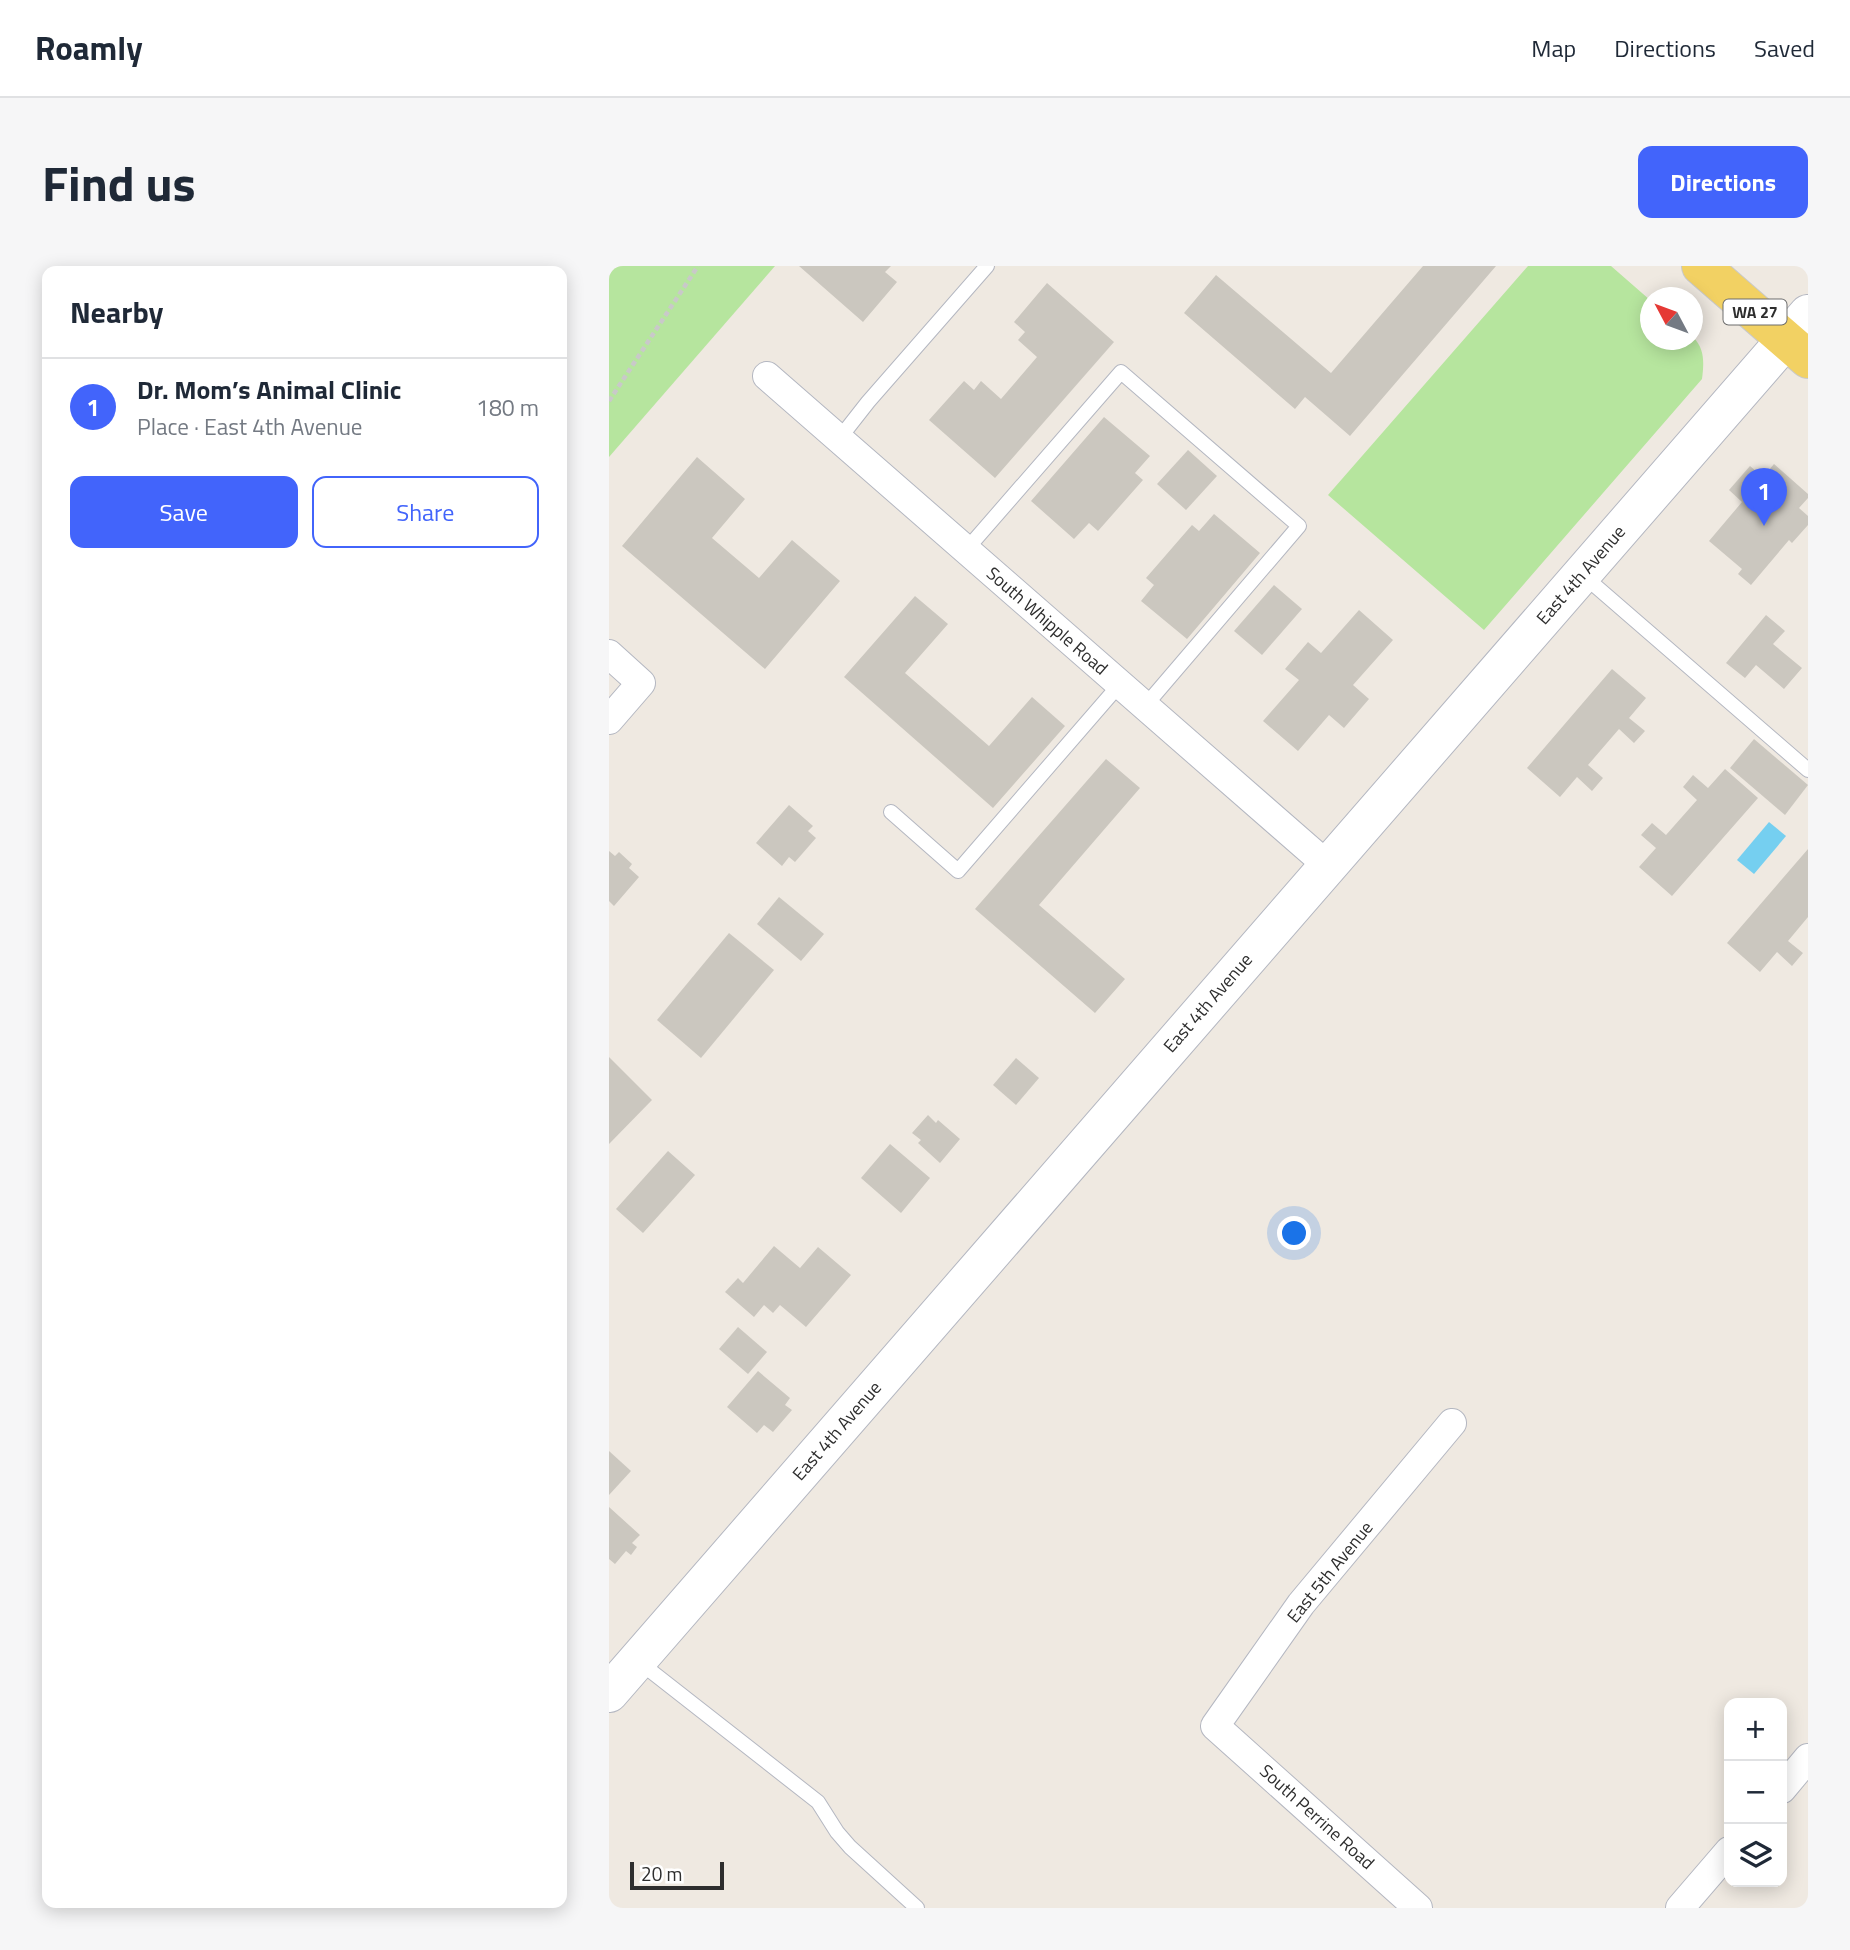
<!DOCTYPE html>
<meta charset="utf-8">
<style>
body{margin:0;font-family:"Titillium Web",sans-serif;background:#f6f6f7;color:#1f2937}
.controls{position:absolute;right:21px;bottom:21px;display:grid;overflow:hidden;border-radius:14px;box-shadow:0 4px 18px #0003}
.controls button{width:63px;height:63px;display:grid;place-items:center;padding:0;border:0;border-bottom:2px solid #e0e1e3;background:#fff;color:#1f2937;font:35px sans-serif}
.compass{position:absolute;left:1031px;top:21px;width:63px;height:63px;border-radius:50%;background:#fff;box-shadow:0 4px 18px #0003;rotate:311deg}
.scale{position:absolute;left:21px;bottom:18px;width:94px;box-sizing:border-box;padding-left:7px;border:4px solid #2e2e2e;border-top:0;font-size:19px;line-height:24px;white-space:nowrap;color:#2e2e2e;-webkit-text-stroke:5px #fff;paint-order:stroke}
.you{position:absolute;left:686px;top:968px;width:24px;height:24px;margin:-18px;border:5px solid #fff;border-radius:50%;background:#1a73e8;box-shadow:0 0 0 10px #1a73e833}
.badge{display:grid;place-items:center;width:46px;height:46px;border-radius:50%;background:#4264fb;color:#fff;font-size:23px;font-weight:700}
.pin{position:absolute;translate:-50% -58px;filter:drop-shadow(0 2px 4px #0008)}
.pin::after{content:'';position:absolute;top:37px;width:24px;height:21px;background:inherit;clip-path:polygon(0 0,100% 0,50% 100%)}
.list{margin:0;padding:0;list-style:none}
h2{display:flex;justify-content:space-between;align-items:center;height:91px;margin:0;padding:0 28px;font-size:30px}
h2 small{font-size:23px;font-weight:400;color:#747a83}
.list li{display:grid;grid-template-columns:46px 1fr auto;gap:21px;align-items:center;box-sizing:border-box;height:98px;padding:0 28px;border-top:2px solid #e0e1e3}
.list b{display:block;font-size:26px;white-space:nowrap}
.list p{margin:0;font-size:23px;white-space:nowrap;color:#747a83}
.list em{font-size:23px;font-style:normal;color:#747a83}
.actions{display:flex;gap:14px;padding:21px 28px}
.actions a{flex:1;padding:16px 0;border:2px solid #4264fb;border-radius:14px;text-align:center;font-size:24px;color:#4264fb}
.actions .main{background:#4264fb;color:#fff}
.icon{flex:none;width:38px;height:38px;fill:none;stroke:currentColor;stroke-width:2;stroke-linecap:round;stroke-linejoin:round}
.map{position:relative;flex:none;width:1199px;height:1642px;overflow:hidden;border-radius:14px}
header{display:flex;align-items:center;gap:42px;box-sizing:border-box;height:98px;padding:0 35px;background:#fff;border-bottom:2px solid #e0e1e3}
header strong{font-size:33px}
nav{display:flex;gap:38px;margin-inline-start:auto;font-size:24px}
.intro{display:flex;align-items:center;justify-content:space-between;box-sizing:border-box;height:168px;padding:0 42px}
h1{margin:0;font-size:49px}
.button{padding:18px 32px;border-radius:14px;background:#4264fb;color:#fff;font-size:24px;font-weight:700}
main{display:flex;gap:42px;padding:0 42px}
aside{flex:1;background:#fff;border-radius:14px;box-shadow:0 4px 18px #0003}
.map>svg:first-child{display:block}
.green{fill:#b6e59e}
.water{fill:#75cff0}
.building{fill:#cbc7bf}
.lines{fill:none;stroke-linecap:round;stroke-linejoin:round}
.lane-casing{stroke:#b4b7c1;stroke-width:16}
.street-casing{stroke:#b4b7c1;stroke-width:30}
.secondary-casing{stroke:#b4b7c1;stroke-width:40}
.primary-casing{stroke:#c9c9c9;stroke-width:40}
.path{stroke:#c9c9c9;stroke-width:4.5;stroke-dasharray:5 3.5;stroke-linecap:butt}
.lane{stroke:#fff;stroke-width:14}
.street{stroke:#fff;stroke-width:28}
.secondary{stroke:#fff;stroke-width:38}
.primary{stroke:#f2d163;stroke-width:38}
.labels{text-anchor:middle;stroke-width:5;stroke-linejoin:round;paint-order:stroke}
.shield{fill:#fff;stroke:#6d6d6d;stroke-width:2}
.shield-label{font-size:16px;font-weight:bold;fill:#2e2e2e}
.street-label{font-size:18px;fill:#2e2e2e;stroke:#fff}
</style>
<header>
<strong>Roamly</strong>
<nav><a>Map</a><a>Directions</a><a>Saved</a></nav>
</header>
<div class="intro"><h1>Find us</h1><a class="button">Directions</a></div>
<main>
<aside>
<h2>Nearby<small></small></h2>
<ul class="list">
<li><span class="badge">1</span><div><b>Dr. Mom’s Animal Clinic</b><p>Place · East 4th Avenue</p></div><em>180 m</em></li>
</ul>
<div class="actions"><a class="main">Save</a><a>Share</a></div>
</aside>
<div class="map">
<svg width="1199" height="1642" viewBox="0 0 1199 1642">
<rect width="100%" height="100%" fill="#efe9e1"/>
<g class="green">
<path d="M 0,0 L 166,0 L 0,191 Z"/>
<path d="M 919,0 L 1002,0 L 1041,34 L 1042,74 L 1084,74 L 1084,71 C 1096,83 1095,97 1093,113 L 875,364 L 719,229 Z"/>
</g>
<path class="water" d="M 1160,556 L 1177,570 L 1145,608 L 1128,594 Z"/>
<g class="building">
<path d="M 190,0 L 282,0 L 276,6 L 288,16 L 254,56 Z"/>
<path d="M 814,0 L 887,0 L 741,170 L 696,131 L 686,143 L 575,47 L 607,9 L 722,107 Z"/>
<path d="M 438,17 L 505,76 L 386,212 L 320,154 L 355,115 L 365,124 L 372,115 L 392,133 L 428,91 L 409,74 L 416,66 L 405,56 Z"/>
<path d="M 495,151 L 541,190 L 526,207 L 534,214 L 489,265 L 480,257 L 465,273 L 422,235 Z"/>
<path d="M 579,184 L 608,210 L 577,244 L 548,218 Z"/>
<path d="M 88,191 L 136,233 L 103,272 L 150,312 L 183,274 L 231,315 L 156,403 L 13,280 Z"/>
<path d="M 1165,198 L 1199,228 L 1199,232 L 1190,242 L 1199,250 L 1199,259 L 1183,277 L 1180,274 L 1142,319 L 1129,308 L 1133,303 L 1100,275 L 1133,236 L 1120,224 L 1141,200 L 1154,211 Z"/>
<path d="M 605,248 L 651,287 L 578,373 L 532,335 L 545,319 L 537,312 L 583,259 L 590,265 Z"/>
<path d="M 665,319 L 693,343 L 653,389 L 625,365 Z"/>
<path d="M 306,330 L 339,358 L 296,407 L 380,480 L 423,431 L 456,460 L 384,542 L 235,411 Z"/>
<path d="M 750,344 L 784,374 L 744,419 L 760,433 L 735,462 L 720,449 L 689,485 L 654,455 L 690,414 L 676,403 L 699,376 L 712,387 Z"/>
<path d="M 1157,349 L 1176,365 L 1164,378 L 1193,402 L 1175,423 L 1147,399 L 1136,412 L 1117,397 Z"/>
<path d="M 1003,403 L 1037,432 L 1020,452 L 1036,465 L 1025,477 L 1010,463 L 979,499 L 994,512 L 983,525 L 968,511 L 951,531 L 918,502 Z"/>
<path d="M 1145,473 L 1199,519 L 1176,549 L 1121,502 Z"/>
<path d="M 497,493 L 531,522 L 430,639 L 516,713 L 486,747 L 366,643 Z"/>
<path d="M 1116,503 L 1149,532 L 1063,630 L 1030,601 L 1047,582 L 1032,569 L 1043,557 L 1057,569 L 1088,534 L 1074,521 L 1084,509 L 1099,522 Z"/>
<path d="M 180,539 L 204,560 L 199,565 L 207,572 L 186,596 L 180,591 L 173,600 L 147,577 Z"/>
<path d="M 1199,583 L 1199,651 L 1179,675 L 1194,687 L 1183,700 L 1168,686 L 1151,706 L 1118,677 Z"/>
<path d="M 0,585 L 6,590 L 10,586 L 23,598 L 20,602 L 30,611 L 5,640 L 0,635 Z"/>
<path d="M 170,631 L 215,668 L 192,695 L 148,658 Z"/>
<path d="M 120,667 L 165,704 L 92,792 L 48,754 Z"/>
<path d="M 0,791 L 43,834 L 0,878 Z"/>
<path d="M 407,792 L 430,812 L 407,839 L 384,819 Z"/>
<path d="M 319,849 L 327,857 L 329,854 L 351,873 L 331,897 L 309,877 L 312,874 L 303,867 Z"/>
<path d="M 281,878 L 321,912 L 292,947 L 252,912 Z"/>
<path d="M 59,885 L 86,909 L 34,967 L 7,943 Z"/>
<path d="M 165,980 L 191,1002 L 209,981 L 242,1009 L 197,1061 L 171,1039 L 164,1047 L 155,1039 L 145,1051 L 116,1026 L 129,1012 L 134,1017 Z"/>
<path d="M 129,1061 L 158,1086 L 139,1108 L 110,1083 Z"/>
<path d="M 149,1105 L 181,1132 L 176,1139 L 183,1144 L 164,1166 L 155,1159 L 148,1167 L 118,1141 Z"/>
<path d="M 0,1185 L 22,1205 L 0,1229 Z"/>
<path d="M 0,1241 L 31,1269 L 23,1277 L 28,1281 L 22,1289 L 17,1285 L 6,1298 L 0,1293 Z"/>
</g>
<g class="lines">
<defs>
<g id="lane">
<path d="M 230,173 L 259,136 L 378,0"/>
<path d="M 357,284 L 512,106 L 690,260 L 536,440"/>
<path d="M 975,310 L 1199,504"/>
<path d="M 282,546 L 349,605 L 511,418"/>
<path d="M 29,1395 L 209,1536 L 228,1566 L 241,1581 L 308,1642"/>
</g>
<g id="street">
<path d="M 158,110 L 718,599"/>
<path d="M 0,388 L 32,417 L 0,454"/>
<path d="M 1173,1523 L 1199,1492"/>
<path d="M 809,1642 L 606,1460 L 692,1338 L 843,1157"/>
<path d="M 1071,1642 L 1120,1585"/>
</g>
<path id="secondary" d="M 0,1427 L 1199,48"/>
<path id="primary" d="M 1092,0 L 1199,93"/>
</defs>
<use href="#lane" class="lane-casing"/>
<use href="#street" class="street-casing"/>
<use href="#secondary" class="secondary-casing"/>
<use href="#primary" class="primary-casing"/>
<path class="path" d="M 0,135 L 89,0"/>
<use href="#lane" class="lane"/>
<use href="#street" class="street"/>
<use href="#secondary" class="secondary"/>
<use href="#primary" class="primary"/>
</g>
<g class="labels">
<rect class="shield" x="1114.5" y="33.5" width="63" height="25" rx="5"/>
<g class="shield-label">
<text x="1146" y="52">WA 27</text>
</g>
<g class="street-label">
<text transform="translate(972 309) rotate(-49)" y="6">East 4th Avenue</text>
<text transform="translate(438 355) rotate(41)" y="6">South Whipple Road</text>
<text transform="translate(599 737) rotate(-49)" y="6">East 4th Avenue</text>
<text transform="translate(228 1165) rotate(-49)" y="6">East 4th Avenue</text>
<text transform="translate(721 1306) rotate(-51)" y="6">East 5th Avenue</text>
<text transform="translate(708 1551) rotate(42)" y="6">South Perrine Road</text>
</g>
</g>
</svg>
<div class="controls">
<button>+</button>
<button>−</button>
<button><svg class="icon" aria-label="layers" viewBox="0 0 24 24"><path d="M12 4l9 5-9 5-9-5zM3 14l9 5 9-5"/></svg></button>
</div>
<svg class="compass" viewBox="-18 -18 36 36"><path d="M0-13l5 13h-10z" fill="#e53935"/><path d="M0 13l5-13h-10z" fill="#747a83"/></svg>
<div class="scale">20 m</div>
<div class="you"></div>
<div class="pin badge" style="left:1155px;top:260px">1</div>
</div>
</main>
